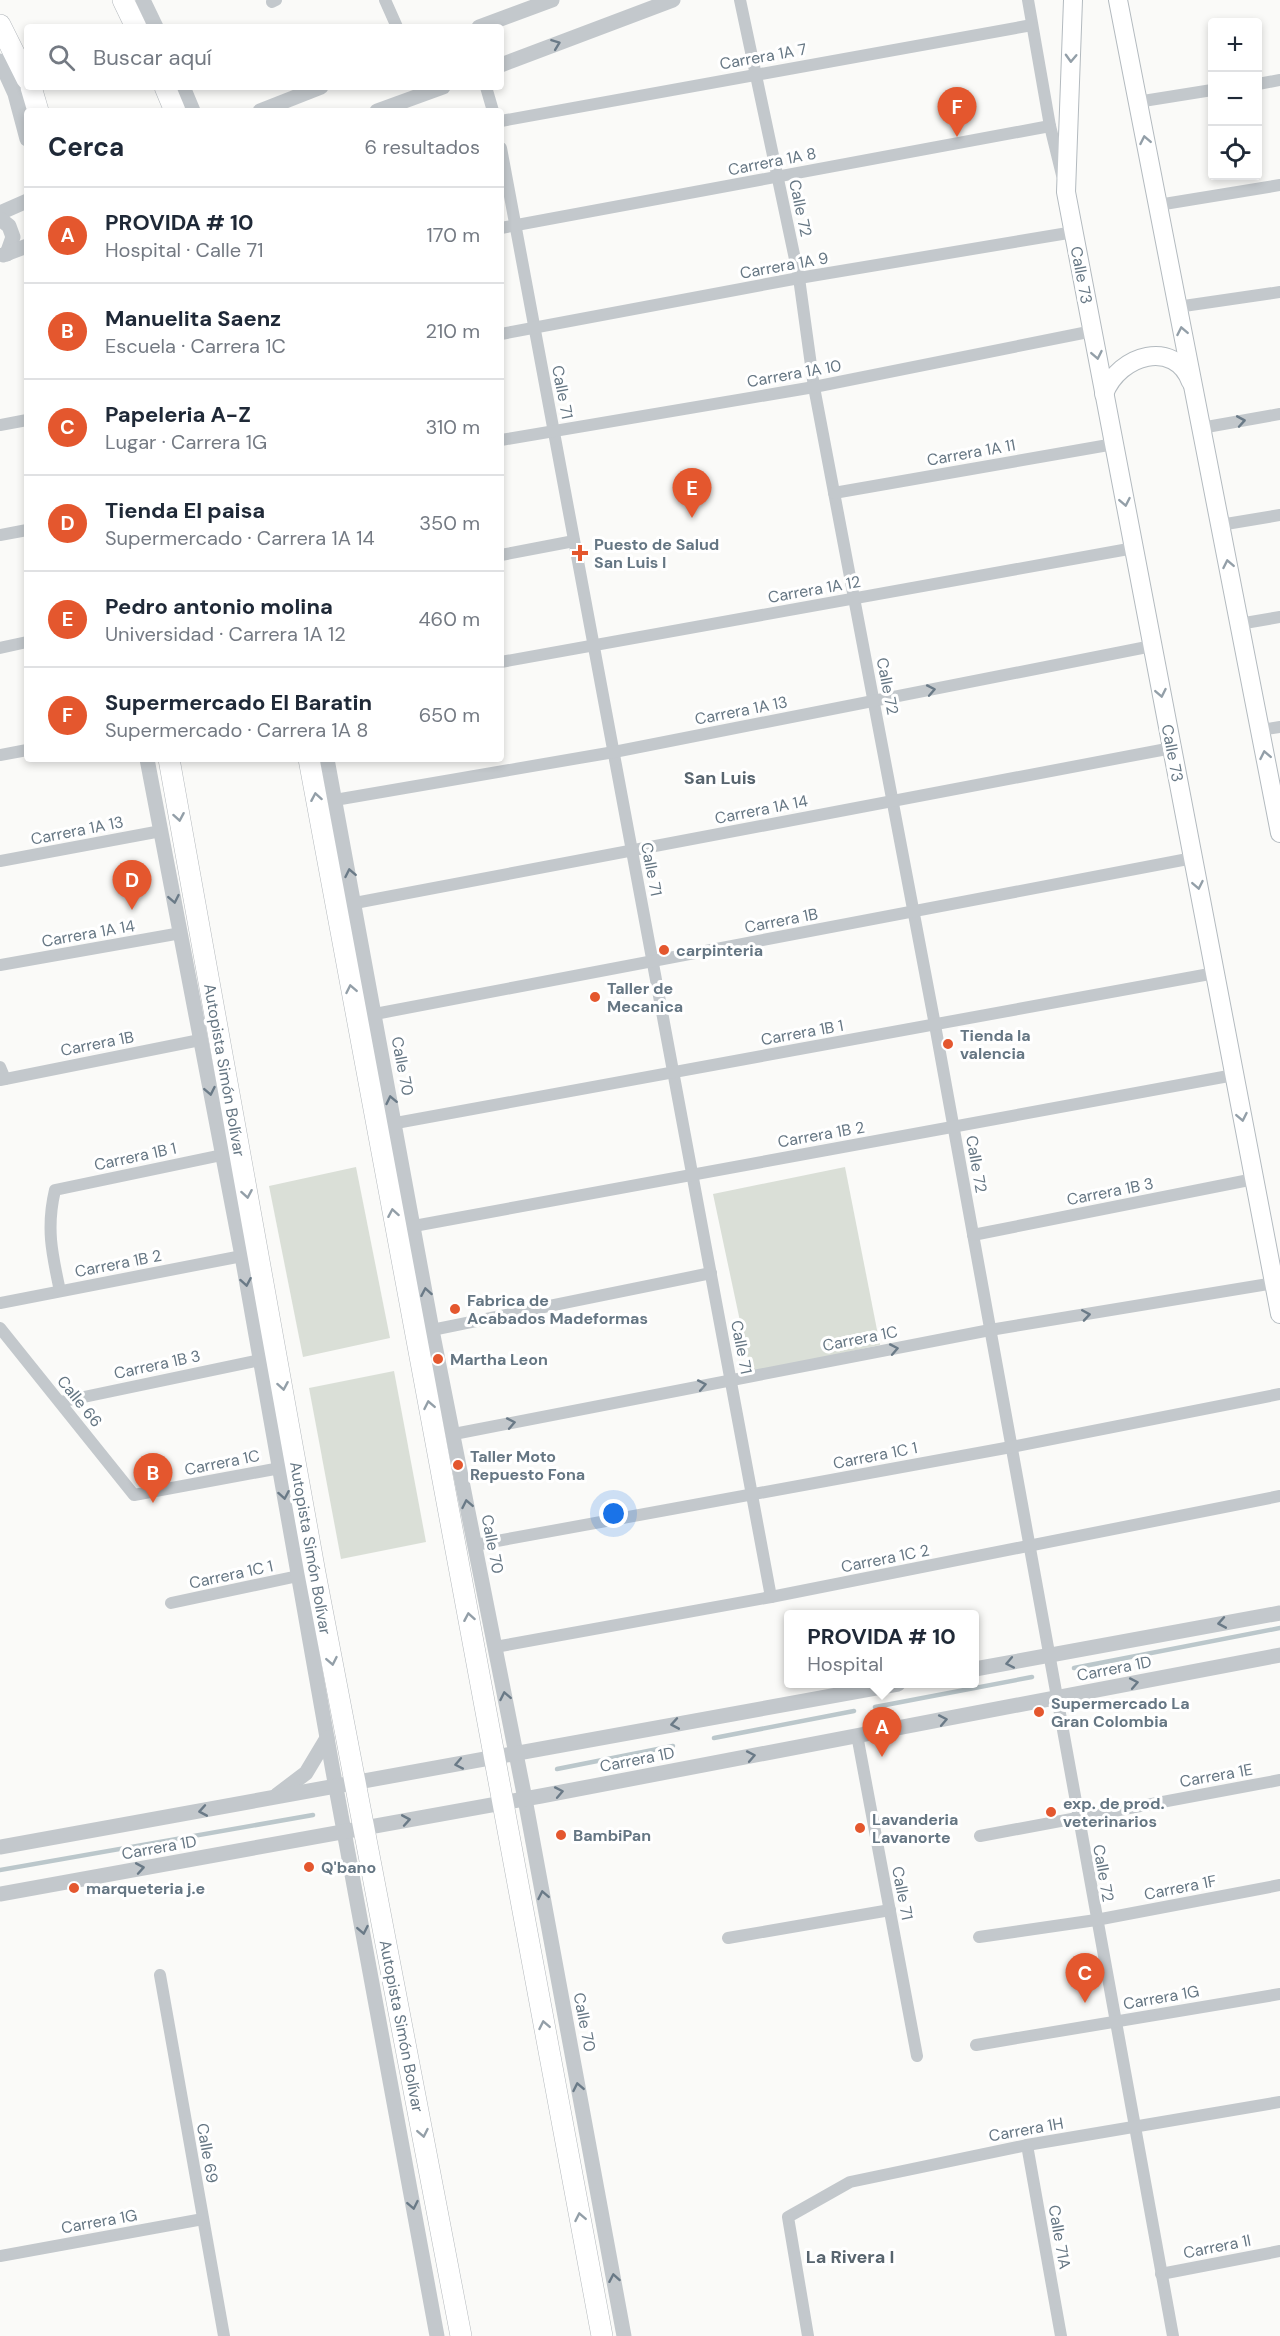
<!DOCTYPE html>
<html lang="es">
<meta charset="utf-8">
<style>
body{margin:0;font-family:"DM Sans",sans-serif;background:#f6f6f7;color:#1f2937}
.controls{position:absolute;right:18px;top:18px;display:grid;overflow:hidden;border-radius:6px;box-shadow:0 3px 9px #0003}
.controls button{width:54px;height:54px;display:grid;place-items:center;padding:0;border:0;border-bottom:2px solid #e0e1e3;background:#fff;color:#1f2937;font:30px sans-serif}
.you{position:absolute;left:614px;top:1514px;width:21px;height:21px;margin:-15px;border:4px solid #fff;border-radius:50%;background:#1a73e8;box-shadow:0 0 0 9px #1a73e833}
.badge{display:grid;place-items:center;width:39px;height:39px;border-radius:50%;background:#e4572e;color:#fff;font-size:20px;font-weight:700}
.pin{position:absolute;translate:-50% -50px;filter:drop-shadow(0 2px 3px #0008)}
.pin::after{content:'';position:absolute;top:32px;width:21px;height:18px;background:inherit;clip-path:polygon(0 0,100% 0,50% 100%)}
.popup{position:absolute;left:784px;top:1610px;width:195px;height:78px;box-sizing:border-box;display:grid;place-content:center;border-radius:6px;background:#fff;filter:drop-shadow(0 2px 4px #0005);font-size:20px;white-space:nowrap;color:#747a83}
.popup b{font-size:22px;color:#1f2937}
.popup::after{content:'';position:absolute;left:50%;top:100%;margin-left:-12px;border:12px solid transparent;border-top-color:#fff}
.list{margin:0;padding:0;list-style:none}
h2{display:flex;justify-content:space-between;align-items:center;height:78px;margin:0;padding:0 24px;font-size:26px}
h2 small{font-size:20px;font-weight:400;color:#747a83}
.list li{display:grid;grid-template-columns:39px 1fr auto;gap:18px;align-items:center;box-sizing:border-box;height:96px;padding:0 24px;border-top:2px solid #e0e1e3}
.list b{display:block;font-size:22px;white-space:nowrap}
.list p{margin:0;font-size:20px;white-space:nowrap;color:#747a83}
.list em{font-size:20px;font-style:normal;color:#747a83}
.icon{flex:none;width:33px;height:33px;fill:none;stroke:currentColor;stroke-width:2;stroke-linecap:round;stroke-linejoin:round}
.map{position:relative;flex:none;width:1280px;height:2336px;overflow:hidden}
.search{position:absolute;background:#fff;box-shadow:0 3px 9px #0003;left:24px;top:24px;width:480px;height:66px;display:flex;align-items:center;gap:15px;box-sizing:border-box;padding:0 21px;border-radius:6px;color:#747a83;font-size:22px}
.panel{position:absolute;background:#fff;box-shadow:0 3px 9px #0003;left:24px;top:108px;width:480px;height:654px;border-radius:6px}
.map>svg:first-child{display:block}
.green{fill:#dadfd7}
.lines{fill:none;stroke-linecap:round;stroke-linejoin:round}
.stream{stroke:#bbc7cb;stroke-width:4.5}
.secondary-casing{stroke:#b3babf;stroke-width:20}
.trunk-casing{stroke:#b4b9bd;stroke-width:22}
.minor{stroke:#c3c8cc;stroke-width:12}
.tertiary{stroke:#c3c8cc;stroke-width:15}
.secondary{stroke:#fff;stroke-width:18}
.trunk{stroke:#fff;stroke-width:21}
.oneway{stroke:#6a7a87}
.oneway2{stroke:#939fa8}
.poi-dot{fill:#e4572e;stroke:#fff;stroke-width:2}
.labels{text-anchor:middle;stroke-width:6;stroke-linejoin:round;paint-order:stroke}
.street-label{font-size:16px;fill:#657683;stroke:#fff}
.poi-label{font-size:16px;font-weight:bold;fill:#657683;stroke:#fff;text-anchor:start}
.neighbourhood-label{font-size:18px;font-weight:bold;fill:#57646e;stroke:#fff}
</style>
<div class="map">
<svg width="1280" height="2336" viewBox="0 0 1280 2336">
<rect width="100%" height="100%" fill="#fafaf8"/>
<g class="green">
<path d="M 356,1167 L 390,1338 L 303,1357 L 269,1186 Z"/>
<path d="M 845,1167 L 880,1345 L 751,1373 L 713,1194 Z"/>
<path d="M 394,1371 L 426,1542 L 341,1559 L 309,1388 Z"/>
</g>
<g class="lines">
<g class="stream">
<path d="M 1074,1668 L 1280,1628"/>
<path d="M 875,1707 L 1032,1677"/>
<path d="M 714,1738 L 854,1711"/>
<path d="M 557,1769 L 673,1746"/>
<path d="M 0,1870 L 313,1815"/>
</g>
<defs>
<g id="secondary">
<path d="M 1073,0 L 1066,192 L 1280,1314"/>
<path d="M 1118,0 L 1280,833"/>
<path d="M 1104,394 C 1119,354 1175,339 1191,382"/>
</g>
<g id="trunk">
<path d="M 123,0 L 136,27"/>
<path d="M 0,25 L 27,79"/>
<path d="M 31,87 L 38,111"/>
<path d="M 165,87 L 175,111"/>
<path d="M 169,759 L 315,1573 L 461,2336"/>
<path d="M 309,759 L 602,2336"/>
</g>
</defs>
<use href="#secondary" class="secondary-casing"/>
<use href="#trunk" class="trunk-casing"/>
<g class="minor">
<path d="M 385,0 L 397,27"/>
<path d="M 740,0 L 799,278 L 814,387 L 935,1025 L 1173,2336"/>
<path d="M 1028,0 L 1050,126 L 1062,175"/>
<path d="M 272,2 L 276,0"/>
<path d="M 1258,84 L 1280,80"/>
<path d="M 486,87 L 493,111"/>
<path d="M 1137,102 L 1212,90"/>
<path d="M 501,121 L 1032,25"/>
<path d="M 501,148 L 771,1597"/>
<path d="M 1158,205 L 1280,185"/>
<path d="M 501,228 L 1050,126"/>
<path d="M 1177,307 L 1280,292"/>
<path d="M 501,334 L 799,278 L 1074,232"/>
<path d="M 0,425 L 27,420"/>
<path d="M 1201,428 L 1280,414"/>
<path d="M 501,440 L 814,387 L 1093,331"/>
<path d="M 834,493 L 1114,444"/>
<path d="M 1220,525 L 1280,515"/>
<path d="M 0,535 L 27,530"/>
<path d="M 501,555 L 574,541"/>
<path d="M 1239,624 L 1280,617"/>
<path d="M 0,648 L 27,642"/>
<path d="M 501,662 L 1134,548"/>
<path d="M 1260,730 L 1280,727"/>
<path d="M 0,755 L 27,750"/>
<path d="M 335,800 L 614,752 L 1152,646"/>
<path d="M 0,861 L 161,831"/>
<path d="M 355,903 L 1172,748"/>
<path d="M 0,965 L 181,933"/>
<path d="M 375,1014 L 1193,858"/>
<path d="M 0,1067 L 5,1079"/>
<path d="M 0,1080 L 200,1040"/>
<path d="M 396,1123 L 1215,973"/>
<path d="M 414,1226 L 1234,1075"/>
<path d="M 973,1235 L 1254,1179"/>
<path d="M 60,1291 C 52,1254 46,1228 55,1190 L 222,1155"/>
<path d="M 0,1303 L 242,1256"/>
<path d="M 0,1328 L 134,1495 L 280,1468"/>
<path d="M 432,1330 L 711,1273"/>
<path d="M 60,1402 L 260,1360"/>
<path d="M 454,1434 L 990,1330 L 1274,1283"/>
<path d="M 475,1545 L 1011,1447 L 1280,1394"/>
<path d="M 171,1603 L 298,1576"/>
<path d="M 495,1647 L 771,1597 L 1280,1496"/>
<path d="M 857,1735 L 917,2056"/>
<path d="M 980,1836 L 1280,1780"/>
<path d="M 979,1937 L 1096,1920 L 1280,1885"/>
<path d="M 728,1938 L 890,1910"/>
<path d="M 160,1975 L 224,2336"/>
<path d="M 976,2045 L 1280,1994"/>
<path d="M 1027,2145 L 1061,2336"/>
<path d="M 0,2256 L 203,2219"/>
<path d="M 1161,2274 L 1280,2251"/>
<path d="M 808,2336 L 788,2217 L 850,2182 L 1027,2145 L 1280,2102"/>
</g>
<g class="tertiary">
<path d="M 143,0 L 156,27"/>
<path d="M 479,27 L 552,0"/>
<path d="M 0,61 L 15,94 L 27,139"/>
<path d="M 501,65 L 673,0"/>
<path d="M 183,87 L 193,111"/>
<path d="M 260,111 L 321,87"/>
<path d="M 377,111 L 443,87"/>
<path d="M 0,213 L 27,201"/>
<path d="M 0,219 L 9,226 L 13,237 L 7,254"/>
<path d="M 3,255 L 27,246"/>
<path d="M 147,759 L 242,1256 L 332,1766 L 437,2336"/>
<path d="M 327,759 L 432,1330 L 525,1799 L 624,2336"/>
<path d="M 975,1669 L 1280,1613"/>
<path d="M 277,1795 L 306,1773 L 327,1738"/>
<path d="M 0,1847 L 898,1684"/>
<path d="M 0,1894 L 541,1796 L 1280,1655"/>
</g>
<use href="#secondary" class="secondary"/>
<use href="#trunk" class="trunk"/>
</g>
<defs><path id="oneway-chevron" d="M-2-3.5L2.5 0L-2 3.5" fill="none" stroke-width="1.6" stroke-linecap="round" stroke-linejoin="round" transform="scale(1.5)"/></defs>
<g class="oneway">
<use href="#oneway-chevron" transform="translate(556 44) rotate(-21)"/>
<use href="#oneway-chevron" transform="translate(1241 421) rotate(-10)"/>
<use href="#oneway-chevron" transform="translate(931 690) rotate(-11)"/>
<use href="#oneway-chevron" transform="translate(350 873) rotate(-101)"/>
<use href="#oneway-chevron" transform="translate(174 899) rotate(79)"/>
<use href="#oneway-chevron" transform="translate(210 1091) rotate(79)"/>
<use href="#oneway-chevron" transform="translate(391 1100) rotate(-102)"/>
<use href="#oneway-chevron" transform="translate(246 1282) rotate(80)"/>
<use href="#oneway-chevron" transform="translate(426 1292) rotate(-100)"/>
<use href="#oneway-chevron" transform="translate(1086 1315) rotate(-9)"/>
<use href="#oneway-chevron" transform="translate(894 1349) rotate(-11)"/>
<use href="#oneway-chevron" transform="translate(702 1385) rotate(-11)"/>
<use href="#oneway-chevron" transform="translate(511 1423) rotate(-11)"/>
<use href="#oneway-chevron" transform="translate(284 1495) rotate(80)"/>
<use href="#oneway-chevron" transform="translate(467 1504) rotate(-101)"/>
<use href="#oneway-chevron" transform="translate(1222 1623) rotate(170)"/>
<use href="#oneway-chevron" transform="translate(1010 1663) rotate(169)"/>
<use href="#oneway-chevron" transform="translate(1134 1683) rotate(-11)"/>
<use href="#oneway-chevron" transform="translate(505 1696) rotate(-101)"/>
<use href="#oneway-chevron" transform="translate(943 1720) rotate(-11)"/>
<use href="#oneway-chevron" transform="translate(675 1724) rotate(170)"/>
<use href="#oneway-chevron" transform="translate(751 1756) rotate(-11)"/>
<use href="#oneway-chevron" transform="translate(459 1764) rotate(169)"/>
<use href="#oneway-chevron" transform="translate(559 1792) rotate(-11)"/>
<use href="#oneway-chevron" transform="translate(203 1811) rotate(170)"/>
<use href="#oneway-chevron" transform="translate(406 1820) rotate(-10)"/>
<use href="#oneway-chevron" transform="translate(140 1868) rotate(-10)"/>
<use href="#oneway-chevron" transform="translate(543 1895) rotate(-101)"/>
<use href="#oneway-chevron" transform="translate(363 1930) rotate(79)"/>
<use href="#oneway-chevron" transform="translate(578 2087) rotate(-101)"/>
<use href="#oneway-chevron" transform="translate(413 2205) rotate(79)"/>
<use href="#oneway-chevron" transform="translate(614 2278) rotate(-100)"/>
</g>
<g class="oneway2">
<use href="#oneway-chevron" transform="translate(1071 58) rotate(92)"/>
<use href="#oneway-chevron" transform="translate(1145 140) rotate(-101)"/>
<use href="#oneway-chevron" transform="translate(1182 331) rotate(-101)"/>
<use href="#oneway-chevron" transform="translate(1097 355) rotate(79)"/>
<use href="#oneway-chevron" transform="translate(1125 502) rotate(79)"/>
<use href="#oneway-chevron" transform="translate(1228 564) rotate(-101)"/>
<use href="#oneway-chevron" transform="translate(1161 693) rotate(79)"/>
<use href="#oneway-chevron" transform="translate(1265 755) rotate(-101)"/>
<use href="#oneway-chevron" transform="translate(316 797) rotate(-100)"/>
<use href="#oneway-chevron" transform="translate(179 817) rotate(80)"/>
<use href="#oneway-chevron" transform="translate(1198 885) rotate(79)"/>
<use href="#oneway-chevron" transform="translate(351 989) rotate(-101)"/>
<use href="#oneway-chevron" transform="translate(1242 1117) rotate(79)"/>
<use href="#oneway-chevron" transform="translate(247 1194) rotate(80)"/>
<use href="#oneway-chevron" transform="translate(393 1213) rotate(-100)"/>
<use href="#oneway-chevron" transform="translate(283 1386) rotate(80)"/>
<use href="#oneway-chevron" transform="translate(429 1405) rotate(-101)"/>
<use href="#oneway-chevron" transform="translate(469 1617) rotate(-100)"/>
<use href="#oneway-chevron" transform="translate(332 1661) rotate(79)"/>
<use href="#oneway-chevron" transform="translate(544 2025) rotate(-101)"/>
<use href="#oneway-chevron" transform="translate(423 2133) rotate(79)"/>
<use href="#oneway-chevron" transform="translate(580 2217) rotate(-101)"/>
</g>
<g class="poi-dot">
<path d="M577 544h6v6h6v6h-6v6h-6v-6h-6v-6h6z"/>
<circle cx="664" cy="950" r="6"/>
<circle cx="595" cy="997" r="6"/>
<circle cx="948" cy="1044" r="6"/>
<circle cx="455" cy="1309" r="6"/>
<circle cx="438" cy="1359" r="6"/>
<circle cx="458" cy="1465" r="6"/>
<circle cx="1039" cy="1712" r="6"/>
<circle cx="1051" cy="1812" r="6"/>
<circle cx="860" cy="1828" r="6"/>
<circle cx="561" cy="1835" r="6"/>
<circle cx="309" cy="1867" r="6"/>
<circle cx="74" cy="1888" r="6"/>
</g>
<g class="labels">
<g class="street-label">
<text transform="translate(763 56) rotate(-10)" y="6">Carrera 1A 7</text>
<text transform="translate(772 161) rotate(-11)" y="6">Carrera 1A 8</text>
<text transform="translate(801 208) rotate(78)" y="6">Calle 72</text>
<text transform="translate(784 265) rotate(-10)" y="6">Carrera 1A 9</text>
<text transform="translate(1082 275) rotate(79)" y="6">Calle 73</text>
<text transform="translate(794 373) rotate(-10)" y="6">Carrera 1A 10</text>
<text transform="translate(563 392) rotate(79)" y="6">Calle 71</text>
<text transform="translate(971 452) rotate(-10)" y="6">Carrera 1A 11</text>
<text transform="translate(814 589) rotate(-10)" y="6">Carrera 1A 12</text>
<text transform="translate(888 686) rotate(79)" y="6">Calle 72</text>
<text transform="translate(741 710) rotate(-11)" y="6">Carrera 1A 13</text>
<text transform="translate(1173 753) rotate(79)" y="6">Calle 73</text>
<text transform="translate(761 809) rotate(-11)" y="6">Carrera 1A 14</text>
<text transform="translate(77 830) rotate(-11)" y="6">Carrera 1A 13</text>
<text transform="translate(652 869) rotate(79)" y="6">Calle 71</text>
<text transform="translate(781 920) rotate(-11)" y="6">Carrera 1B</text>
<text transform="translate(88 933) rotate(-10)" y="6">Carrera 1A 14</text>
<text transform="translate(802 1032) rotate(-10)" y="6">Carrera 1B 1</text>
<text transform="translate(97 1043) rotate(-11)" y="6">Carrera 1B</text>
<text transform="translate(403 1066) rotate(79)" y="6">Calle 70</text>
<text transform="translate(225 1070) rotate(80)" y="6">Autopista Simón Bolívar</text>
<text transform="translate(821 1134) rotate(-10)" y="6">Carrera 1B 2</text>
<text transform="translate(135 1156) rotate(-12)" y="6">Carrera 1B 1</text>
<text transform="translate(977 1164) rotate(80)" y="6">Calle 72</text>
<text transform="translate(1110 1191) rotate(-11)" y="6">Carrera 1B 3</text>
<text transform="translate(118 1263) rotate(-11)" y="6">Carrera 1B 2</text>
<text transform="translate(860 1338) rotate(-11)" y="6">Carrera 1C</text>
<text transform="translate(742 1347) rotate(79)" y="6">Calle 71</text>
<text transform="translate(157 1364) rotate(-12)" y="6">Carrera 1B 3</text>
<text transform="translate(80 1401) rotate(51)" y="6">Calle 66</text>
<text transform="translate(875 1455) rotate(-11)" y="6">Carrera 1C 1</text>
<text transform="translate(222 1462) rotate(-11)" y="6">Carrera 1C</text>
<text transform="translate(493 1544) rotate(79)" y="6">Calle 70</text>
<text transform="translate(311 1548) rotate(80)" y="6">Autopista Simón Bolívar</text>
<text transform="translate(885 1558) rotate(-11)" y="6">Carrera 1C 2</text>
<text transform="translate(231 1574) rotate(-12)" y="6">Carrera 1C 1</text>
<text transform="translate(1114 1668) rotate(-11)" y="6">Carrera 1D</text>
<text transform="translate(637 1759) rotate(-11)" y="6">Carrera 1D</text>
<text transform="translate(1216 1775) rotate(-10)" y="6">Carrera 1E</text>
<text transform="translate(159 1847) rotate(-10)" y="6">Carrera 1D</text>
<text transform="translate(1104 1873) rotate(80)" y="6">Calle 72</text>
<text transform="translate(1180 1887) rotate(-11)" y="6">Carrera 1F</text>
<text transform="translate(903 1893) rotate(79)" y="6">Calle 71</text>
<text transform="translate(1161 1997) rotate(-10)" y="6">Carrera 1G</text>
<text transform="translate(585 2022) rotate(79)" y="6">Calle 70</text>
<text transform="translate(402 2026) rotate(79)" y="6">Autopista Simón Bolívar</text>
<text transform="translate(1026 2129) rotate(-10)" y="6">Carrera 1H</text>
<text transform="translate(208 2153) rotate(80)" y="6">Calle 69</text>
<text transform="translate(99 2221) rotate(-10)" y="6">Carrera 1G</text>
<text transform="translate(1060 2237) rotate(80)" y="6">Calle 71A</text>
<text transform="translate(1217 2246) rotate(-11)" y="6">Carrera 1I</text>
</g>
<g class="poi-label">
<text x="594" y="550">Puesto de Salud<tspan x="594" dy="18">San Luis I</tspan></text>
<text x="676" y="956">carpinteria</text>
<text x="607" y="994">Taller de<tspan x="607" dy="18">Mecanica</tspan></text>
<text x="960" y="1041">Tienda la<tspan x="960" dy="18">valencia</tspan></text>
<text x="467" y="1306">Fabrica de<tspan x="467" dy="18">Acabados Madeformas</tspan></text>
<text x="450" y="1365">Martha Leon</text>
<text x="470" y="1462">Taller Moto<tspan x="470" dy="18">Repuesto Fona</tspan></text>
<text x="1051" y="1709">Supermercado La<tspan x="1051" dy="18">Gran Colombia</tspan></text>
<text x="1063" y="1809">exp. de prod.<tspan x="1063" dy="18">veterinarios</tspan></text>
<text x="872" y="1825">Lavanderia<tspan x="872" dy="18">Lavanorte</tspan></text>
<text x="573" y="1841">BambiPan</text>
<text x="321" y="1873">Q'bano</text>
<text x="86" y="1894">marqueteria j.e</text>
</g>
<g class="neighbourhood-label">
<text x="720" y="784">San Luis</text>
<text x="850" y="2263">La Rivera I</text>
</g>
</g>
</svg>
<div class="controls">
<button>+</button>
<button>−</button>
<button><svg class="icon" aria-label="locate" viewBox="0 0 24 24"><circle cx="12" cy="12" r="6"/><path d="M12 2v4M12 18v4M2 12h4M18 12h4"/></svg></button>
</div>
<div class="you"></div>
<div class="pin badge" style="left:882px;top:1757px">A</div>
<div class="popup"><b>PROVIDA # 10</b>Hospital</div>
<div class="pin badge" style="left:153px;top:1503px">B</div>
<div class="pin badge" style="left:1085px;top:2003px">C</div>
<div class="pin badge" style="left:132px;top:910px">D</div>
<div class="pin badge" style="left:692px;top:518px">E</div>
<div class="pin badge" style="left:957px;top:137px">F</div>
<div class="search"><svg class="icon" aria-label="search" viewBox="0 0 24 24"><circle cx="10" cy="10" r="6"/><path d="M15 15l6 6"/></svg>Buscar aquí</div>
<section class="panel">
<h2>Cerca<small>6 resultados</small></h2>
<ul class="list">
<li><span class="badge">A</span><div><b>PROVIDA # 10</b><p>Hospital · Calle 71</p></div><em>170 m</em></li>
<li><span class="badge">B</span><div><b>Manuelita Saenz</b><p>Escuela · Carrera 1C</p></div><em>210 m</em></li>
<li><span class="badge">C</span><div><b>Papeleria A-Z</b><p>Lugar · Carrera 1G</p></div><em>310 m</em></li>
<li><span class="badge">D</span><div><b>Tienda El paisa</b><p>Supermercado · Carrera 1A 14</p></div><em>350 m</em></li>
<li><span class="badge">E</span><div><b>Pedro antonio molina</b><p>Universidad · Carrera 1A 12</p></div><em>460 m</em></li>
<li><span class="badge">F</span><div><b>Supermercado El Baratin</b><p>Supermercado · Carrera 1A 8</p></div><em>650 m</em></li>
</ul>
</section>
</div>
